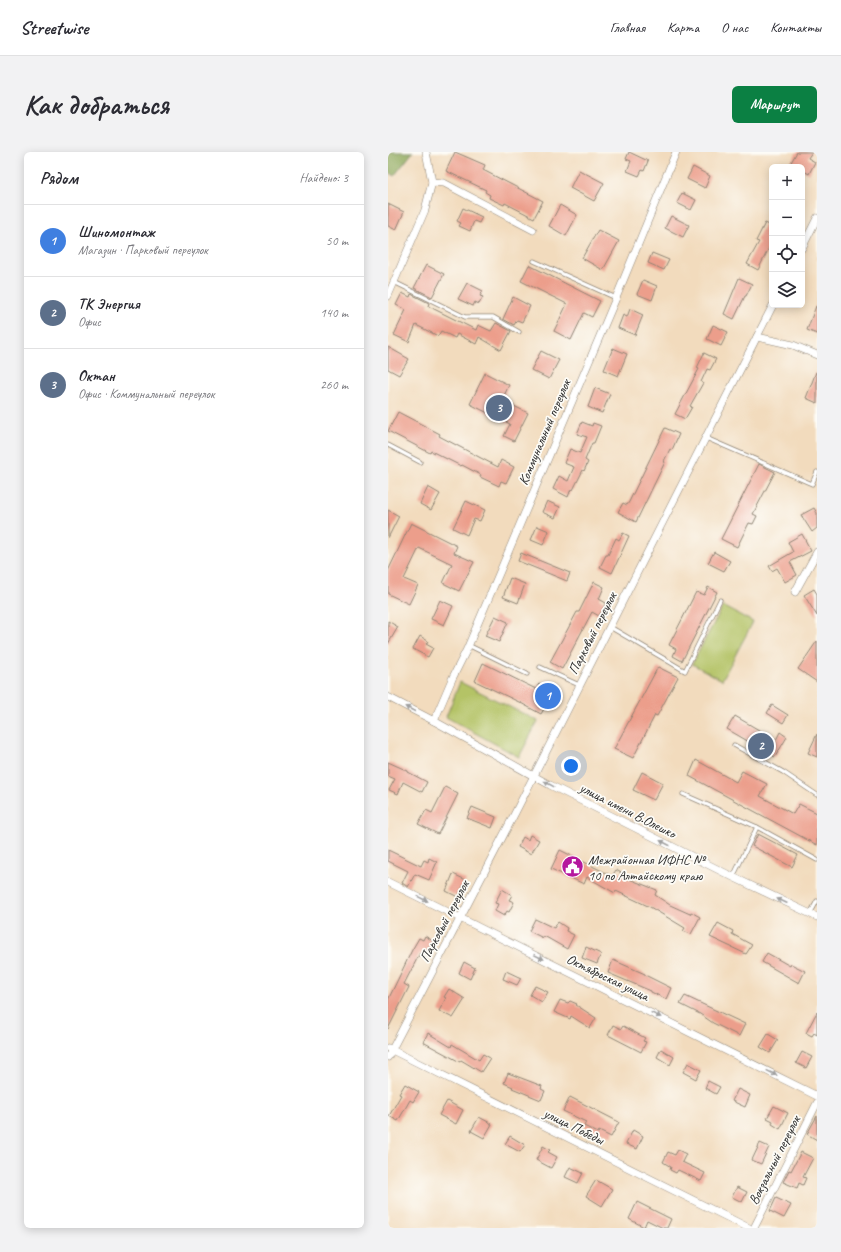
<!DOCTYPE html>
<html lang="ru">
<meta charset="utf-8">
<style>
body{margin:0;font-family:Caveat,sans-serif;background:#f2f2f3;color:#2b2b33}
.controls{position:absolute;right:12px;top:12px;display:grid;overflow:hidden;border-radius:6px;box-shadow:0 2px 10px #0003}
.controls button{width:36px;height:36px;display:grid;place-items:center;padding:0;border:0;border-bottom:1px solid #e1e1e2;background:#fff;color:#2b2b33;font:20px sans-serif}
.you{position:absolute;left:183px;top:614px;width:14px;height:14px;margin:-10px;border:3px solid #fff;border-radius:50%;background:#1a73e8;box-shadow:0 0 0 6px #1a73e833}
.badge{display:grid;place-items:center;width:26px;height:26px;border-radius:50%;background:#0b8043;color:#fff;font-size:13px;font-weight:700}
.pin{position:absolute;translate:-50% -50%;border:2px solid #fff;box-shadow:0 1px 4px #0006}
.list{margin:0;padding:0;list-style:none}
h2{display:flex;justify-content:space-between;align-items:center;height:52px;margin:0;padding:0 16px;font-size:17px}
h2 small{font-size:13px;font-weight:400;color:#7c7c81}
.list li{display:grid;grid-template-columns:26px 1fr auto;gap:12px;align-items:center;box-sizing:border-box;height:72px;padding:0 16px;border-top:1px solid #e1e1e2}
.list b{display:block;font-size:15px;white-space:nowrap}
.list p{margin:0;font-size:13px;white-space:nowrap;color:#7c7c81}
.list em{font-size:13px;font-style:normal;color:#7c7c81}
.icon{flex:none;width:22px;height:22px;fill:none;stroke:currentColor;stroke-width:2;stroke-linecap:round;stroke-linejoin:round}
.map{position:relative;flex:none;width:429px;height:1076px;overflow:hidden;border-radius:6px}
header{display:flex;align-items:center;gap:24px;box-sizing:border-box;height:56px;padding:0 20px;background:#fff;border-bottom:1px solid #e1e1e2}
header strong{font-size:19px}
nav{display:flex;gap:22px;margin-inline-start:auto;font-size:14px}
.intro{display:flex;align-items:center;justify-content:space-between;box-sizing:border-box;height:96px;padding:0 24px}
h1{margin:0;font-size:28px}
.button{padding:10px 18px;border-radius:6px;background:#0b8043;color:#fff;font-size:14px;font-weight:700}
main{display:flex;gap:24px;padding:0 24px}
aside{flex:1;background:#fff;border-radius:6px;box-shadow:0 2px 10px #0003}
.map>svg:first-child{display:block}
.green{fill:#b4c366;stroke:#707748}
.forest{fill:#8fa95b;stroke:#5d6a43}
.building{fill:#ec9e8b}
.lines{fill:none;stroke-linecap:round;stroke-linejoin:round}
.service-casing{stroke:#8e8374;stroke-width:5}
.minor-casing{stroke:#8e8374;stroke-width:8}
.service{stroke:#fff;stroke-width:3.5}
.minor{stroke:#fff;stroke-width:7}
.oneway{fill:#a0a0a0}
.labels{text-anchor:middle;stroke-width:3.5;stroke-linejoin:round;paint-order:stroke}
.street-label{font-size:14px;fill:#2b2b2b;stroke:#fdfcf7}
.poi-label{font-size:14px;fill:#2b2b2b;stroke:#fdfcf7;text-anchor:start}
</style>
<header>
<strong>Streetwise</strong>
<nav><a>Главная</a><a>Карта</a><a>О нас</a><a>Контакты</a></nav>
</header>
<div class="intro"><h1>Как добраться</h1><a class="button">Маршрут</a></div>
<main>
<aside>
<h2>Рядом<small>Найдено: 3</small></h2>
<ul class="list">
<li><span class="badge" style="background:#3f7fe0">1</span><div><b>Шиномонтаж</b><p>Магазин · Парковый переулок</p></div><em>50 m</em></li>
<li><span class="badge" style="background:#5c6f8a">2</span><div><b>ТК Энергия</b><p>Офис</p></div><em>140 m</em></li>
<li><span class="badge" style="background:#5c6f8a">3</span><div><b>Октан</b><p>Офис · Коммунальный переулок</p></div><em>260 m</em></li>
</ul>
</aside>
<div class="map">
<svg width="429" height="1076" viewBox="0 0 429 1076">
<rect width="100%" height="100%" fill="#fdfcf7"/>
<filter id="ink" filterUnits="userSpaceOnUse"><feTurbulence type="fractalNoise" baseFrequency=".025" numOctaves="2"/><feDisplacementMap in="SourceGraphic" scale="8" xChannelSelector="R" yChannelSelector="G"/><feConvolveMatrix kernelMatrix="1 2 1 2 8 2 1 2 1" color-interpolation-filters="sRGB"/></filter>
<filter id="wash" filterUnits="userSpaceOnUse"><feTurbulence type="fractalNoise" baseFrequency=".012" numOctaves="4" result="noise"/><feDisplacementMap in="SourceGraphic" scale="16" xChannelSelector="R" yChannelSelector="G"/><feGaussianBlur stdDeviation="0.9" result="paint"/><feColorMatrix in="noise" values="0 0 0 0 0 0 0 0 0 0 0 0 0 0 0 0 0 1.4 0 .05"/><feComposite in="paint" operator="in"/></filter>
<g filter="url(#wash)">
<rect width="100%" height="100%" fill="#f2dbbd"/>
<g class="green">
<path d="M 335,454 L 365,470 L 334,528 L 304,512 Z"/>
<path d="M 72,530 L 150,569 L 131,605 L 58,565 Z"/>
</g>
<path class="forest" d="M 0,0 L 25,0 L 6,24 L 0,20 Z"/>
<g id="blocks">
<g class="building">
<path d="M 67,0 L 97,13 L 95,18 L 155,49 L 146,66 L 117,51 L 116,53 L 101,46 L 102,43 L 97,40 L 98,38 L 58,19 Z"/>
<path d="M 241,0 L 260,9 L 256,19 L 254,18 L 251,24 L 239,19 L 243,9 L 238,7 Z"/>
<path d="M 409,0 L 424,0 L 420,6 L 427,10 L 421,22 L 414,18 L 414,15 L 408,15 L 402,12 Z"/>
<path d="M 305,15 L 322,24 L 317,36 L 299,27 Z"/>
<path d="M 191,18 L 216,31 L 206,49 L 182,36 Z"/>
<path d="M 294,41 L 308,48 L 303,58 L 289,51 Z"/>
<path d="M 0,52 L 16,60 L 8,78 L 0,74 Z"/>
<path d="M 172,53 L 189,63 L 178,84 L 161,74 Z"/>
<path d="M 75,56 L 94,65 L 91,71 L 86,69 L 82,79 L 71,74 L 73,71 L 69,69 Z"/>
<path d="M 283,64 L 301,73 L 295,85 L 277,76 Z"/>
<path d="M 377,71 L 384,74 L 384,90 L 370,118 L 359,112 L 371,90 L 368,89 Z"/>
<path d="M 210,78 L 231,89 L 215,118 L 194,106 Z"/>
<path d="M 264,101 L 281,108 L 276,118 L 260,111 Z"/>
<path d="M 38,113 L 56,122 L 44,145 L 26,136 Z"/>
<path d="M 141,113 L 212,149 L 204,165 L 196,161 L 183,188 L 166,179 L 179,152 L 133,129 Z"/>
<path d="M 351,126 L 364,132 L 358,144 L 357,144 L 346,167 L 336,162 Z"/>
<path d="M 255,128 L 269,134 L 264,148 L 249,142 Z"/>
<path d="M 79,131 L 95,139 L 92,144 L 95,145 L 91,152 L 87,150 L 85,154 L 70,147 Z"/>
<path d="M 14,141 L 22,145 L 23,142 L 41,151 L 40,154 L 88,178 L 90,173 L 103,179 L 108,171 L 123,179 L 113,198 L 91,185 L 88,192 L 69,182 L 67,186 L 53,179 L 50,184 L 28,173 L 21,190 L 6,183 L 18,158 L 8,153 Z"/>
<path d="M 125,145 L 142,154 L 134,170 L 129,168 L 126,173 L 115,167 Z"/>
<path d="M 428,154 L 429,154 L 429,182 L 419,178 Z"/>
<path d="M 242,157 L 255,163 L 247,183 L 230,176 L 235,163 L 239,165 Z"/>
<path d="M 325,173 L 340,180 L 333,194 L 319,187 Z"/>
<path d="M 0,195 L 21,207 L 11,223 L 0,217 Z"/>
<path d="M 225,196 L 239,202 L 230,224 L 216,218 Z"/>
<path d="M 153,199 L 171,208 L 161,227 L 143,218 Z"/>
<path d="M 316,201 L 328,207 L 322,218 L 319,217 L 313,230 L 315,231 L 302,254 L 304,255 L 297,267 L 287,262 L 311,217 L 309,216 Z"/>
<path d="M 428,220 L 429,220 L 429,251 L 418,246 Z"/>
<path d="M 97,221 L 121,233 L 114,248 L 140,261 L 126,289 L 116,284 L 122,272 L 82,252 Z"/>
<path d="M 207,236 L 222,242 L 214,261 L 200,255 Z"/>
<path d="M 10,260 L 52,282 L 51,284 L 110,315 L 113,308 L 126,315 L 118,331 L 113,329 L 111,334 L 92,325 L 93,323 L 74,313 L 73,314 L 43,299 L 42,301 L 0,279 Z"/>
<path d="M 194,270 L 204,274 L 205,271 L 213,274 L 206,291 L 204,291 L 197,308 L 200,310 L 196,319 L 195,318 L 185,338 L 183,337 L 180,345 L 165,337 L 171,324 L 180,329 L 186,315 L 176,311 L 182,297 L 192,301 L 199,285 L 189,282 Z"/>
<path d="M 277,276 L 291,282 L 284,298 L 282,297 L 276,309 L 277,310 L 248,370 L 230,360 L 235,351 L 239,353 L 241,350 Z"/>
<path d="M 371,312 L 387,320 L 365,362 L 369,364 L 365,372 L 361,371 L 349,395 L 333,387 Z"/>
<path d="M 40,335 L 52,342 L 43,358 L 32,352 Z"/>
<path d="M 78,349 L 97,358 L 92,369 L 86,367 L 79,383 L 65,376 Z"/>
<path d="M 159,349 L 172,355 L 167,366 L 154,360 Z"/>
<path d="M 426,356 L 429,361 L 429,376 L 424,380 L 413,363 Z"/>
<path d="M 0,358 L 11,364 L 0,386 Z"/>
<path d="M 23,371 L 69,394 L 66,401 L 86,410 L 71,439 L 55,431 L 64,412 L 31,396 L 16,427 L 30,433 L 21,452 L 0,442 L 0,419 Z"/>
<path d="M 149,374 L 161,379 L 155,393 L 143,388 Z"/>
<path d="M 235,381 L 241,384 L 224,421 L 212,415 L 218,403 L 220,403 L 228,386 L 231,388 Z"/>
<path d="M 414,382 L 423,399 L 402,410 L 409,423 L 397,430 L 389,416 L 384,419 L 381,414 L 405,400 L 400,390 Z"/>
<path d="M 326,400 L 342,409 L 336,419 L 320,411 Z"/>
<path d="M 133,401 L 182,421 L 179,429 L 130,409 Z"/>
<path d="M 122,426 L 137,432 L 130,451 L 115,445 Z"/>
<path d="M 206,430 L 216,435 L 211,447 L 218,451 L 211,464 L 204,460 L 174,517 L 162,510 L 189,460 L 191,460 Z"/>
<path d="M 320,435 L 329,440 L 294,509 L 285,504 L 288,497 L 281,493 L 308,440 L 316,443 Z"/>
<path d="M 426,437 L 429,442 L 429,464 L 416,443 Z"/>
<path d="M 52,448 L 65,454 L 56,473 L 43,467 Z"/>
<path d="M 107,464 L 120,470 L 111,490 L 97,484 Z"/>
<path d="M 0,469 L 10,475 L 0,492 Z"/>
<path d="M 32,484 L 40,489 L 38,492 L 45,496 L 40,505 L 25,497 Z"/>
<path d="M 429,489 L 429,530 L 410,517 Z"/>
<path d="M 95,511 L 148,537 L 151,532 L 166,540 L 153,562 L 131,550 L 87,529 Z"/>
<path d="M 270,515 L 290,525 L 269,564 L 267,563 L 245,606 L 226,597 Z"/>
<path d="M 384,553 L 400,563 L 395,571 L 379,561 Z"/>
<path d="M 347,564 L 388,588 L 392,580 L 399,585 L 387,605 L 339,577 Z"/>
<path d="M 429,582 L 429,605 L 420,601 Z"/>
<path d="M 308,608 L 348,630 L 354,619 L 379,632 L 372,644 L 405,662 L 411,652 L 429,661 L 429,693 L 301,624 Z"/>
<path d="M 0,610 L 20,619 L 20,620 L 39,630 L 34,640 L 15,630 L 10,642 L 1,638 L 7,627 L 0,624 Z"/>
<path d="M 254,620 L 275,631 L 266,648 L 245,638 Z"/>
<path d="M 57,635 L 70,642 L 50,682 L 30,672 L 38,658 L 44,661 Z"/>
<path d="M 84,655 L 108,665 L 104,676 L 79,666 Z"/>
<path d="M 370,682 L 410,703 L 404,715 L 364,694 Z"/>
<path d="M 142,683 L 151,688 L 143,702 L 130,695 L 135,685 L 140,688 Z"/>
<path d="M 0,698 L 33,714 L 36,708 L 40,710 L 41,706 L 49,710 L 41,728 L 27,722 L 20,735 L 14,731 L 20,719 L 0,709 Z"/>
<path d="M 172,698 L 224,724 L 228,718 L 237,723 L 236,725 L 269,738 L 267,743 L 282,753 L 302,762 L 303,760 L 312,765 L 303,782 L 295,779 L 297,776 L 262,755 L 228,739 L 227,741 L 199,725 L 196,732 L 163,717 Z"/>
<path d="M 65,722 L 78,728 L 70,745 L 58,739 Z"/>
<path d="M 114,737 L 124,743 L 121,748 L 126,750 L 121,760 L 119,759 L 116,764 L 107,759 L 110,752 L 107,751 Z"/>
<path d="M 147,767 L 166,776 L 170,770 L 179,776 L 178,779 L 186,783 L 179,797 L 156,784 L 155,786 L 141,779 Z"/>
<path d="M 330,771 L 345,779 L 344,782 L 364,793 L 358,802 L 322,785 Z"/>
<path d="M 37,784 L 45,789 L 36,803 L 32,801 L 16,832 L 21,835 L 0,877 L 0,848 L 24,798 L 31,786 L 35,788 Z"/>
<path d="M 198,795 L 213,802 L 209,812 L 194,806 Z"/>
<path d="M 379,801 L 402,814 L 403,812 L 417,819 L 411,831 L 374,810 Z"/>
<path d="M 225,808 L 257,822 L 257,823 L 283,836 L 278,847 L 263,840 L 263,839 L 220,821 Z"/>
<path d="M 76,810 L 87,816 L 82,827 L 71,821 Z"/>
<path d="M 118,819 L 133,826 L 129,833 L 115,827 Z"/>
<path d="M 147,834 L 160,840 L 154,850 L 142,843 Z"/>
<path d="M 61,837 L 77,847 L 65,866 L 51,859 L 58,846 L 56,845 Z"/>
<path d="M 297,844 L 357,872 L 351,884 L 325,871 L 312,862 L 292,852 Z"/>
<path d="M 172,848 L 180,851 L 182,849 L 189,852 L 188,853 L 208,866 L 202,876 L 183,864 L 182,867 L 166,860 Z"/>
<path d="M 429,860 L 429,883 L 426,881 L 424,884 L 418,881 Z"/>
<path d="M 225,873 L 233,877 L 235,874 L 257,886 L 255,889 L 258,890 L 253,900 L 220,883 Z"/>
<path d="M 40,881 L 63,895 L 64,892 L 91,908 L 95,902 L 102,906 L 93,920 L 73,908 L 72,910 L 35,890 Z"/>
<path d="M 380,882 L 390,888 L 382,901 L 372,895 Z"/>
<path d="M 273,897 L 286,905 L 282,913 L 269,905 Z"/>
<path d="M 414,900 L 424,905 L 418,916 L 408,911 Z"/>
<path d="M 300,911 L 313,918 L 308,927 L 295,920 Z"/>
<path d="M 120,921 L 154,934 L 153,937 L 157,939 L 153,948 L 124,936 L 125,935 L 116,931 Z"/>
<path d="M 320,929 L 332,935 L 328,942 L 317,936 Z"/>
<path d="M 17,932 L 31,940 L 25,950 L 22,948 L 10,969 L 1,964 L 13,943 L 11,942 Z"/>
<path d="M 350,937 L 362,943 L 357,955 L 344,949 Z"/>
<path d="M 182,945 L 231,970 L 223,985 L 211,979 L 210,981 L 196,974 L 198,970 L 175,959 Z"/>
<path d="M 59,949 L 75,958 L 68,972 L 51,963 Z"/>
<path d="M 386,954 L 400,961 L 392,977 L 384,972 L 385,969 L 379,966 Z"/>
<path d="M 429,964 L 429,988 L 419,982 Z"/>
<path d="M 91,965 L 104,972 L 96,986 L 83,979 Z"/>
<path d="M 245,978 L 255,984 L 249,997 L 238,992 Z"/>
<path d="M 122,984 L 137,993 L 132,1000 L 117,992 Z"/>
<path d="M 372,991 L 381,995 L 373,1012 L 364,1008 Z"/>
<path d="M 155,994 L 162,998 L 160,1000 L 169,1005 L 163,1016 L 148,1008 Z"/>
<path d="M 290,998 L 298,1002 L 294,1010 L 317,1021 L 313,1029 L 290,1018 L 288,1021 L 282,1018 L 283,1015 L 275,1010 L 280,1000 L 287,1003 Z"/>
<path d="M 413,1000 L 425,1006 L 415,1025 L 418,1026 L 415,1033 L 411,1031 L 409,1036 L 395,1030 L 401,1018 L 403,1019 Z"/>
<path d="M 182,1015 L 195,1021 L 190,1031 L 177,1025 Z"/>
<path d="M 208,1028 L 224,1037 L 214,1054 L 198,1044 Z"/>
<path d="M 349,1035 L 359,1040 L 354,1050 L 344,1045 Z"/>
<path d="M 388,1046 L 403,1053 L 396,1066 L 382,1059 Z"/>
<path d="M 249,1050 L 283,1067 L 279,1076 L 275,1076 L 259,1068 L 256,1075 L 241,1067 Z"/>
</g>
</g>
</g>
<g filter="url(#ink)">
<use href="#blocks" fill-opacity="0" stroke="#8e8374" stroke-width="1"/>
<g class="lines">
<defs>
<g id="service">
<path d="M 146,109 L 228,146"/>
<path d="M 6,130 L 77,165 L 105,165 L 131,180"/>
<path d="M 318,286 L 424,332 L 429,320"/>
<path d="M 0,293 L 32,310"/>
<path d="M 222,475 L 297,519 L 332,448"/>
<path d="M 80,493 L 139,522"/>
<path d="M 152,515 L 191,533"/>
<path d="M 346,593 L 395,620 L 429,643"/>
<path d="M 295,642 L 369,675 L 429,708"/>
<path d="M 345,725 L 369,675"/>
<path d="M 422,762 L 429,749"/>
</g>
<g id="minor">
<path d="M 44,30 L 56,31 L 145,78"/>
<path d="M 414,96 L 429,66"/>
<path d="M 0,144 L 37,58 L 44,30 L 38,0"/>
<path d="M 369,185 L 405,193 L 429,203"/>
<path d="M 407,440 L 429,400"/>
<path d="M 0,545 L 46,569 L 162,633 L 345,725 L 429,765"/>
<path d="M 46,569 L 64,527 L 79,497 L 228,146 L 288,0"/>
<path d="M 0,730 L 429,944"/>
<path d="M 0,896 L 361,1076"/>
<path d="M 0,905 L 127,661 L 385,153"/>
<path d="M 366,1076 L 429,951"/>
</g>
</defs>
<use href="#service" class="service-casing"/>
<use href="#minor" class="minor-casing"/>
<use href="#service" class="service"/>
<use href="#minor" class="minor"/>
</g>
<defs><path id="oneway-solid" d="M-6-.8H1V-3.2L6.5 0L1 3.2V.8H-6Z"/></defs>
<g class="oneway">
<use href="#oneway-solid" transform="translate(22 557) rotate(-153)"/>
<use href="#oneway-solid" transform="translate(161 632) rotate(-151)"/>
<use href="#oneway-solid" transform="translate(277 691) rotate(-153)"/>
<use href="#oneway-solid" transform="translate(35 747) rotate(26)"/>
<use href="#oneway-solid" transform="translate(394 749) rotate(-155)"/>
<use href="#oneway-solid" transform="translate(151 805) rotate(26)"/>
<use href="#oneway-solid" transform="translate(268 863) rotate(26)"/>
<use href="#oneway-solid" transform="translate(384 921) rotate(26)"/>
</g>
</g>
<defs>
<symbol id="civic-disc" viewBox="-11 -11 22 22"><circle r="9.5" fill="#b5179e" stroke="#fdfcf7"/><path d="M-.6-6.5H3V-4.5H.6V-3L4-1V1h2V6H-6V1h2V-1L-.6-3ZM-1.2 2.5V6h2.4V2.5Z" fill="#fff"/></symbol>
</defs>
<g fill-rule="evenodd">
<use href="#civic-disc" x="172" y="702" width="25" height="25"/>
</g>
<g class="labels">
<g class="street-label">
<text transform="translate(156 280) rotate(-67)" y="5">Коммунальный переулок</text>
<text transform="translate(204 481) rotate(-63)" y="5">Парковый переулок</text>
<text transform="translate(240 658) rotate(27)" y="5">улица имени В.Олешко</text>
<text transform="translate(56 769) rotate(-62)" y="5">Парковый переулок</text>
<text transform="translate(220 825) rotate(26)" y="5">Октябрьская улица</text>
<text transform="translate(186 974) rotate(26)" y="5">улица Победы</text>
<text transform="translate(386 1008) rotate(-63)" y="5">Вокзальный переулок</text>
</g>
<g class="poi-label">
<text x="200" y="712">Межрайонная ИФНС №<tspan x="200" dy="16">10 по Алтайскому краю</tspan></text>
</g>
</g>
</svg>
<div class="controls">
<button>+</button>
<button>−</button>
<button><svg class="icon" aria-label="locate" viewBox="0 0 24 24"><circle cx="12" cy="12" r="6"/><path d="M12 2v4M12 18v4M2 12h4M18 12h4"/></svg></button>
<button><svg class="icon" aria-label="layers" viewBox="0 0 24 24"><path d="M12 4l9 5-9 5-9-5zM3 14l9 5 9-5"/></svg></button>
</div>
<div class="you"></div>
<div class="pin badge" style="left:160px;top:544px;background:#3f7fe0">1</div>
<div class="pin badge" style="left:373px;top:594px;background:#5c6f8a">2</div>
<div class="pin badge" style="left:111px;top:256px;background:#5c6f8a">3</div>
</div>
</main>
